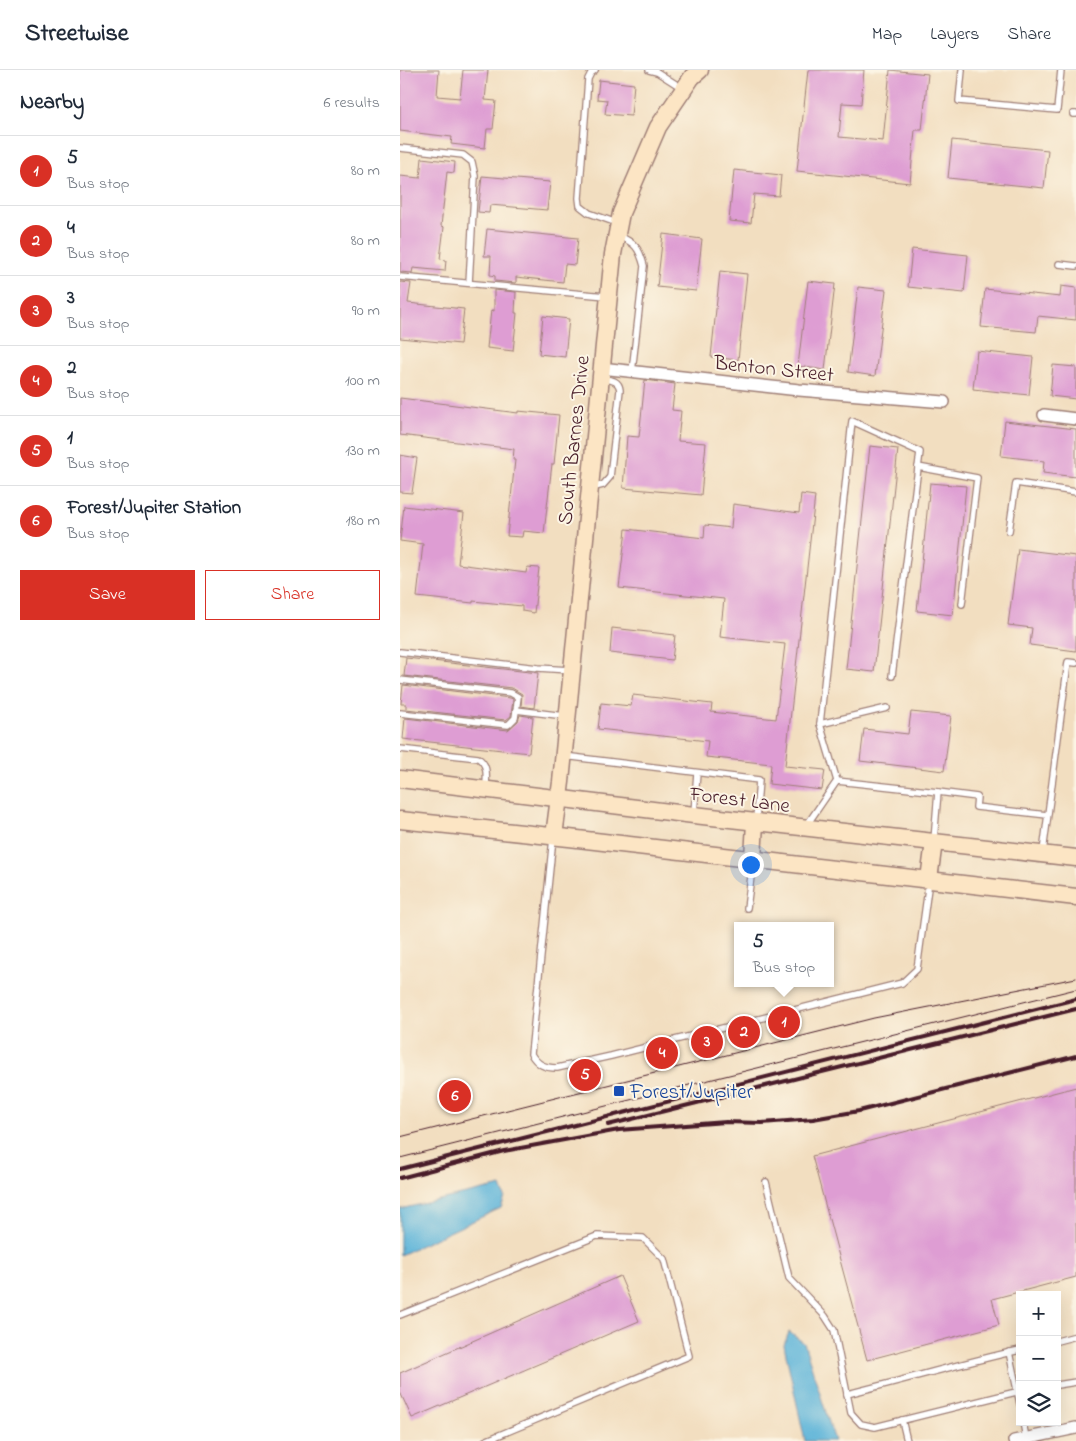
<!DOCTYPE html>
<meta charset="utf-8">
<style>
body{margin:0;font-family:"Indie Flower",sans-serif;background:#f2f2f3;color:#1f2937}
.controls{position:absolute;right:15px;bottom:15px;display:grid;overflow:hidden;border-radius:0px;box-shadow:0 5px 20px #0002}
.controls button{width:45px;height:45px;display:grid;place-items:center;padding:0;border:0;border-bottom:1px solid #e0e1e3;background:#fff;color:#1f2937;font:25px sans-serif}
.you{position:absolute;left:350px;top:794px;width:18px;height:18px;margin:-12px;border:4px solid #fff;border-radius:50%;background:#1a73e8;box-shadow:0 0 0 8px #1a73e833}
.badge{display:grid;place-items:center;width:32px;height:32px;border-radius:50%;background:#d93025;color:#fff;font-size:16px;font-weight:700}
.pin{position:absolute;translate:-50% -50%;border:2px solid #fff;box-shadow:0 1px 5px #0006}
.popup{position:absolute;left:334px;top:852px;width:100px;height:65px;box-sizing:border-box;display:grid;place-content:center;border-radius:0px;background:#fff;filter:drop-shadow(0 1px 4px #0005);font-size:16px;white-space:nowrap;color:#747a83}
.popup b{font-size:19px;color:#1f2937}
.popup::after{content:'';position:absolute;left:50%;top:100%;margin-left:-10px;border:10px solid transparent;border-top-color:#fff}
.list{margin:0;padding:0;list-style:none}
h2{display:flex;justify-content:space-between;align-items:center;height:65px;margin:0;padding:0 20px;font-size:21px}
h2 small{font-size:16px;font-weight:400;color:#747a83}
.list li{display:grid;grid-template-columns:32px 1fr auto;gap:15px;align-items:center;box-sizing:border-box;height:70px;padding:0 20px;border-top:1px solid #e0e1e3}
.list b{display:block;font-size:19px;white-space:nowrap}
.list p{margin:0;font-size:16px;white-space:nowrap;color:#747a83}
.list em{font-size:16px;font-style:normal;color:#747a83}
.actions{display:flex;gap:10px;padding:15px 20px}
.actions a{flex:1;padding:11px 0;border:1px solid #d93025;border-radius:0px;text-align:center;font-size:18px;color:#d93025}
.actions .main{background:#d93025;color:#fff}
.icon{flex:none;width:28px;height:28px;fill:none;stroke:currentColor;stroke-width:2;stroke-linecap:round;stroke-linejoin:round}
.map{position:relative;flex:none;width:676px;height:1371px;overflow:hidden}
header{display:flex;align-items:center;gap:30px;box-sizing:border-box;height:70px;padding:0 25px;background:#fff;border-bottom:1px solid #e0e1e3}
header strong{font-size:24px}
nav{display:flex;gap:28px;margin-inline-start:auto;font-size:18px}
main{display:flex}
aside{flex:1;background:#fff}
.map>svg:first-child{display:block}
.water{fill:#5cb4d9;stroke:#536a82}
.building{fill:#de9dd3}
.lines{fill:none;stroke-linecap:round;stroke-linejoin:round}
.lane-casing{stroke:#9e7e76;stroke-width:8}
.street-casing{stroke:#9e7e76;stroke-width:14}
.secondary-casing{stroke:#9e7e76;stroke-width:19}
.lane{stroke:#fff;stroke-width:5.5}
.street{stroke:#fff;stroke-width:11}
.secondary{stroke:#fce5c4;stroke-width:16}
.tram{stroke:#4a1f2b;stroke-width:1}
.rail{stroke:#4a1f2b;stroke-width:4}
.transit-dot{fill:#1a4fb4;stroke:#fcf5e5;stroke-width:2}
.labels{text-anchor:middle;stroke-width:4;stroke-linejoin:round;paint-order:stroke}
.street-label{font-size:21px;fill:#4a1f2b;stroke:#fcf5e5}
.transit-label{font-size:21px;fill:#164399;stroke:#fcf5e5;text-anchor:start}
</style>
<header>
<strong>Streetwise</strong>
<nav><a>Map</a><a>Layers</a><a>Share</a></nav>
</header>
<main>
<aside>
<h2>Nearby<small>6 results</small></h2>
<ul class="list">
<li><span class="badge">1</span><div><b>5</b><p>Bus stop</p></div><em>80 m</em></li>
<li><span class="badge">2</span><div><b>4</b><p>Bus stop</p></div><em>80 m</em></li>
<li><span class="badge">3</span><div><b>3</b><p>Bus stop</p></div><em>90 m</em></li>
<li><span class="badge">4</span><div><b>2</b><p>Bus stop</p></div><em>100 m</em></li>
<li><span class="badge">5</span><div><b>1</b><p>Bus stop</p></div><em>130 m</em></li>
<li><span class="badge">6</span><div><b>Forest/Jupiter Station</b><p>Bus stop</p></div><em>180 m</em></li>
</ul>
<div class="actions"><a class="main">Save</a><a>Share</a></div>
</aside>
<div class="map">
<svg width="676" height="1371" viewBox="0 0 676 1371">
<rect width="100%" height="100%" fill="#fcf5e5"/>
<filter id="ink" filterUnits="userSpaceOnUse"><feTurbulence type="fractalNoise" baseFrequency=".02" numOctaves="2"/><feDisplacementMap in="SourceGraphic" scale="10" xChannelSelector="R" yChannelSelector="G"/><feConvolveMatrix kernelMatrix="1 2 1 2 8 2 1 2 1" color-interpolation-filters="sRGB"/></filter>
<filter id="wash" filterUnits="userSpaceOnUse"><feTurbulence type="fractalNoise" baseFrequency=".0096" numOctaves="4" result="noise"/><feDisplacementMap in="SourceGraphic" scale="20" xChannelSelector="R" yChannelSelector="G"/><feGaussianBlur stdDeviation="1.12" result="paint"/><feColorMatrix in="noise" values="0 0 0 0 0 0 0 0 0 0 0 0 0 0 0 0 0 1.4 0 .05"/><feComposite in="paint" operator="in"/></filter>
<g filter="url(#wash)">
<rect width="100%" height="100%" fill="#f2dec0"/>
<g class="water">
<path d="M 101,1116 L 105,1127 L 101,1138 L 0,1185 L 0,1139 Z"/>
<path d="M 389,1262 L 404,1273 L 435,1371 L 405,1371 L 384,1275 Z"/>
</g>
<g id="blocks">
<g class="building">
<path d="M 0,0 L 39,0 L 37,26 L 60,28 L 63,0 L 88,0 L 85,30 L 96,31 L 93,59 L 87,59 L 85,78 L 51,74 L 52,67 L 0,61 Z"/>
<path d="M 408,0 L 464,0 L 461,34 L 442,33 L 439,67 L 483,71 L 490,0 L 528,4 L 522,60 L 515,60 L 510,113 L 397,101 Z"/>
<path d="M 199,10 L 234,14 L 231,46 L 205,44 L 207,30 L 197,29 Z"/>
<path d="M 552,70 L 648,80 L 644,118 L 548,108 Z"/>
<path d="M 22,88 L 55,92 L 54,103 L 47,102 L 41,156 L 44,157 L 40,189 L 46,190 L 45,201 L 13,198 L 12,203 L 0,202 L 0,106 L 20,108 Z"/>
<path d="M 334,100 L 381,105 L 379,126 L 354,124 L 351,153 L 329,151 Z"/>
<path d="M 82,106 L 150,112 L 147,140 L 90,135 L 89,143 L 78,142 Z"/>
<path d="M 87,159 L 178,168 L 175,195 L 165,194 L 163,212 L 116,207 L 116,213 L 95,211 L 95,206 L 90,205 L 91,186 L 84,186 Z"/>
<path d="M 263,164 L 302,169 L 296,221 L 257,217 Z"/>
<path d="M 512,179 L 568,185 L 564,223 L 508,217 Z"/>
<path d="M 320,201 L 347,204 L 338,290 L 311,287 Z"/>
<path d="M 408,211 L 435,214 L 425,300 L 398,296 Z"/>
<path d="M 0,212 L 11,213 L 8,233 L 64,239 L 60,274 L 0,268 Z"/>
<path d="M 661,216 L 676,218 L 676,250 L 638,246 L 636,262 L 581,257 L 585,219 L 660,227 Z"/>
<path d="M 458,217 L 486,220 L 475,306 L 448,302 Z"/>
<path d="M 94,220 L 116,222 L 115,243 L 117,243 L 113,281 L 87,278 L 91,240 L 94,241 Z"/>
<path d="M 143,246 L 169,249 L 165,287 L 139,284 Z"/>
<path d="M 577,281 L 633,287 L 629,325 L 573,319 Z"/>
<path d="M 653,295 L 676,297 L 676,329 L 650,326 Z"/>
<path d="M 245,310 L 275,314 L 272,340 L 281,341 L 278,371 L 306,373 L 301,425 L 223,418 L 227,366 L 239,367 Z"/>
<path d="M 0,328 L 118,343 L 118,341 L 159,345 L 154,394 L 152,394 L 144,463 L 123,461 L 122,467 L 107,466 L 115,390 L 113,390 L 114,379 L 0,365 Z"/>
<path d="M 605,351 L 676,359 L 676,407 L 643,403 L 644,391 L 601,386 Z"/>
<path d="M 470,376 L 498,379 L 474,602 L 446,599 Z"/>
<path d="M 0,385 L 17,388 L 12,423 L 0,422 Z"/>
<path d="M 530,413 L 566,416 L 553,545 L 517,541 Z"/>
<path d="M 401,424 L 415,426 L 385,696 L 425,700 L 422,720 L 369,714 L 371,694 L 306,687 L 308,671 L 198,659 L 201,633 L 231,636 L 233,625 L 312,634 L 311,642 L 376,649 L 385,574 L 320,567 L 324,529 L 219,518 L 226,459 L 304,468 L 305,455 L 331,458 L 333,434 L 399,443 Z"/>
<path d="M 4,436 L 64,443 L 58,494 L 126,503 L 127,497 L 139,498 L 134,543 L 122,541 L 122,536 L 73,531 L 73,533 L 17,527 L 23,474 L 0,471 Z"/>
<path d="M 618,479 L 676,486 L 676,581 L 630,575 L 632,558 L 608,555 Z"/>
<path d="M 212,558 L 275,565 L 272,590 L 210,583 Z"/>
<path d="M 6,588 L 138,603 L 134,638 L 121,636 L 122,624 L 112,618 L 4,606 Z"/>
<path d="M 3,615 L 110,628 L 113,629 L 111,646 L 106,650 L 6,639 L 6,634 L 1,634 Z"/>
<path d="M 511,642 L 551,646 L 544,701 L 460,691 L 464,659 L 508,664 Z"/>
<path d="M 120,645 L 133,647 L 129,683 L 3,669 L 5,648 L 108,660 L 118,651 Z"/>
<path d="M 676,1017 L 676,1207 L 592,1229 L 599,1255 L 467,1290 L 412,1086 Z"/>
<path d="M 220,1206 L 239,1251 L 12,1348 L 0,1322 L 0,1303 Z"/>
</g>
</g>
</g>
<g filter="url(#ink)">
<use href="#blocks" fill-opacity="0" stroke="#9e7e76" stroke-width="1"/>
<g class="lines">
<defs>
<g id="lane">
<path d="M 195,0 L 191,3 L 188,9 L 179,128 L 180,136 L 189,143 L 217,153"/>
<path d="M 249,0 L 257,2 L 282,18"/>
<path d="M 562,0 L 559,31 L 657,40 L 661,0"/>
<path d="M 673,44 L 676,44"/>
<path d="M 0,78 L 63,85 L 72,92 L 75,106 L 69,213"/>
<path d="M 217,165 C 235,173 239,177 244,196 L 232,302"/>
<path d="M 659,194 L 676,196"/>
<path d="M 0,207 L 206,226"/>
<path d="M 518,397 L 577,408 L 562,534"/>
<path d="M 191,418 L 203,415 L 210,407 L 220,320 C 219,310 211,310 203,309"/>
<path d="M 609,461 L 616,413 L 676,422"/>
<path d="M 0,582 L 138,598 L 169,600"/>
<path d="M 0,610 L 111,623 L 118,627 L 115,648 L 108,655 L 0,643"/>
<path d="M 116,640 L 165,646"/>
<path d="M 420,654 L 487,638"/>
<path d="M 0,679 L 78,688 C 89,695 86,707 86,719"/>
<path d="M 164,686 L 359,710 L 356,749"/>
<path d="M 437,711 L 420,654 L 452,351 L 520,382 L 492,606"/>
<path d="M 538,722 L 577,727 L 576,737 L 647,745"/>
<path d="M 294,743 L 297,703"/>
<path d="M 406,756 L 437,711 L 538,722 L 534,770"/>
<path d="M 153,768 L 131,984 C 137,994 144,998 157,998 L 211,986 L 502,913 L 517,899 L 529,811"/>
<path d="M 643,782 L 668,592 L 676,593"/>
<path d="M 347,838 L 353,791"/>
<path d="M 366,1112 L 389,1208 L 425,1246 L 434,1260 L 451,1343 L 461,1354 L 475,1357 L 620,1321"/>
<path d="M 0,1245 L 197,1166 L 243,1168 L 264,1189 L 289,1286 L 85,1371"/>
<path d="M 657,1271 L 676,1266"/>
<path d="M 609,1282 L 620,1334"/>
<path d="M 657,1315 L 676,1312"/>
<path d="M 447,1324 C 505,1310 562,1293 620,1280"/>
<path d="M 502,1350 L 507,1371"/>
<path d="M 623,1352 L 626,1368"/>
</g>
<g id="street">
<path d="M 201,298 L 399,320 L 544,332"/>
<path d="M 644,345 L 676,349"/>
<path d="M 614,1371 L 676,1358"/>
</g>
<g id="secondary">
<path d="M 0,709 L 294,745 L 676,788"/>
<path d="M 0,750 L 169,768 L 676,827"/>
<path d="M 154,766 L 161,712 L 213,184 L 221,143 L 258,57 L 292,7 L 300,0"/>
<path d="M 353,789 L 355,752"/>
<path d="M 529,809 L 534,772"/>
</g>
</defs>
<use href="#lane" class="lane-casing"/>
<use href="#street" class="street-casing"/>
<use href="#secondary" class="secondary-casing"/>
<use href="#lane" class="lane"/>
<use href="#street" class="street"/>
<use href="#secondary" class="secondary"/>
<g class="tram">
<path d="M 0,1067 L 474,948 L 676,908"/>
<path d="M 0,1088 L 321,1007 L 676,919"/>
</g>
<g class="rail">
<path d="M 208,1055 L 676,939"/>
<path d="M 0,1099 L 676,929"/>
<path d="M 0,1108 L 104,1081 L 219,1060 L 326,1052 L 362,1053 L 413,1049 L 459,1041 L 676,986"/>
</g>
</g>
</g>
<rect class="transit-dot" x="213" y="1015" width="12" height="12" rx="2.5"/>
<g class="labels">
<g class="street-label">
<text transform="translate(374 298) rotate(6)" y="7">Benton Street</text>
<text transform="translate(173 370) rotate(-84)" y="7">South Barnes Drive</text>
<text transform="translate(340 729) rotate(7)" y="7">Forest Lane</text>
</g>
<g class="transit-label">
<text x="230" y="1028">Forest/Jupiter</text>
</g>
</g>
</svg>
<div class="controls">
<button>+</button>
<button>−</button>
<button><svg class="icon" aria-label="layers" viewBox="0 0 24 24"><path d="M12 4l9 5-9 5-9-5zM3 14l9 5 9-5"/></svg></button>
</div>
<div class="you"></div>
<div class="pin badge" style="left:384px;top:952px">1</div>
<div class="popup"><b>5</b>Bus stop</div>
<div class="pin badge" style="left:344px;top:962px">2</div>
<div class="pin badge" style="left:307px;top:972px">3</div>
<div class="pin badge" style="left:262px;top:983px">4</div>
<div class="pin badge" style="left:185px;top:1005px">5</div>
<div class="pin badge" style="left:55px;top:1026px">6</div>
</div>
</main>
